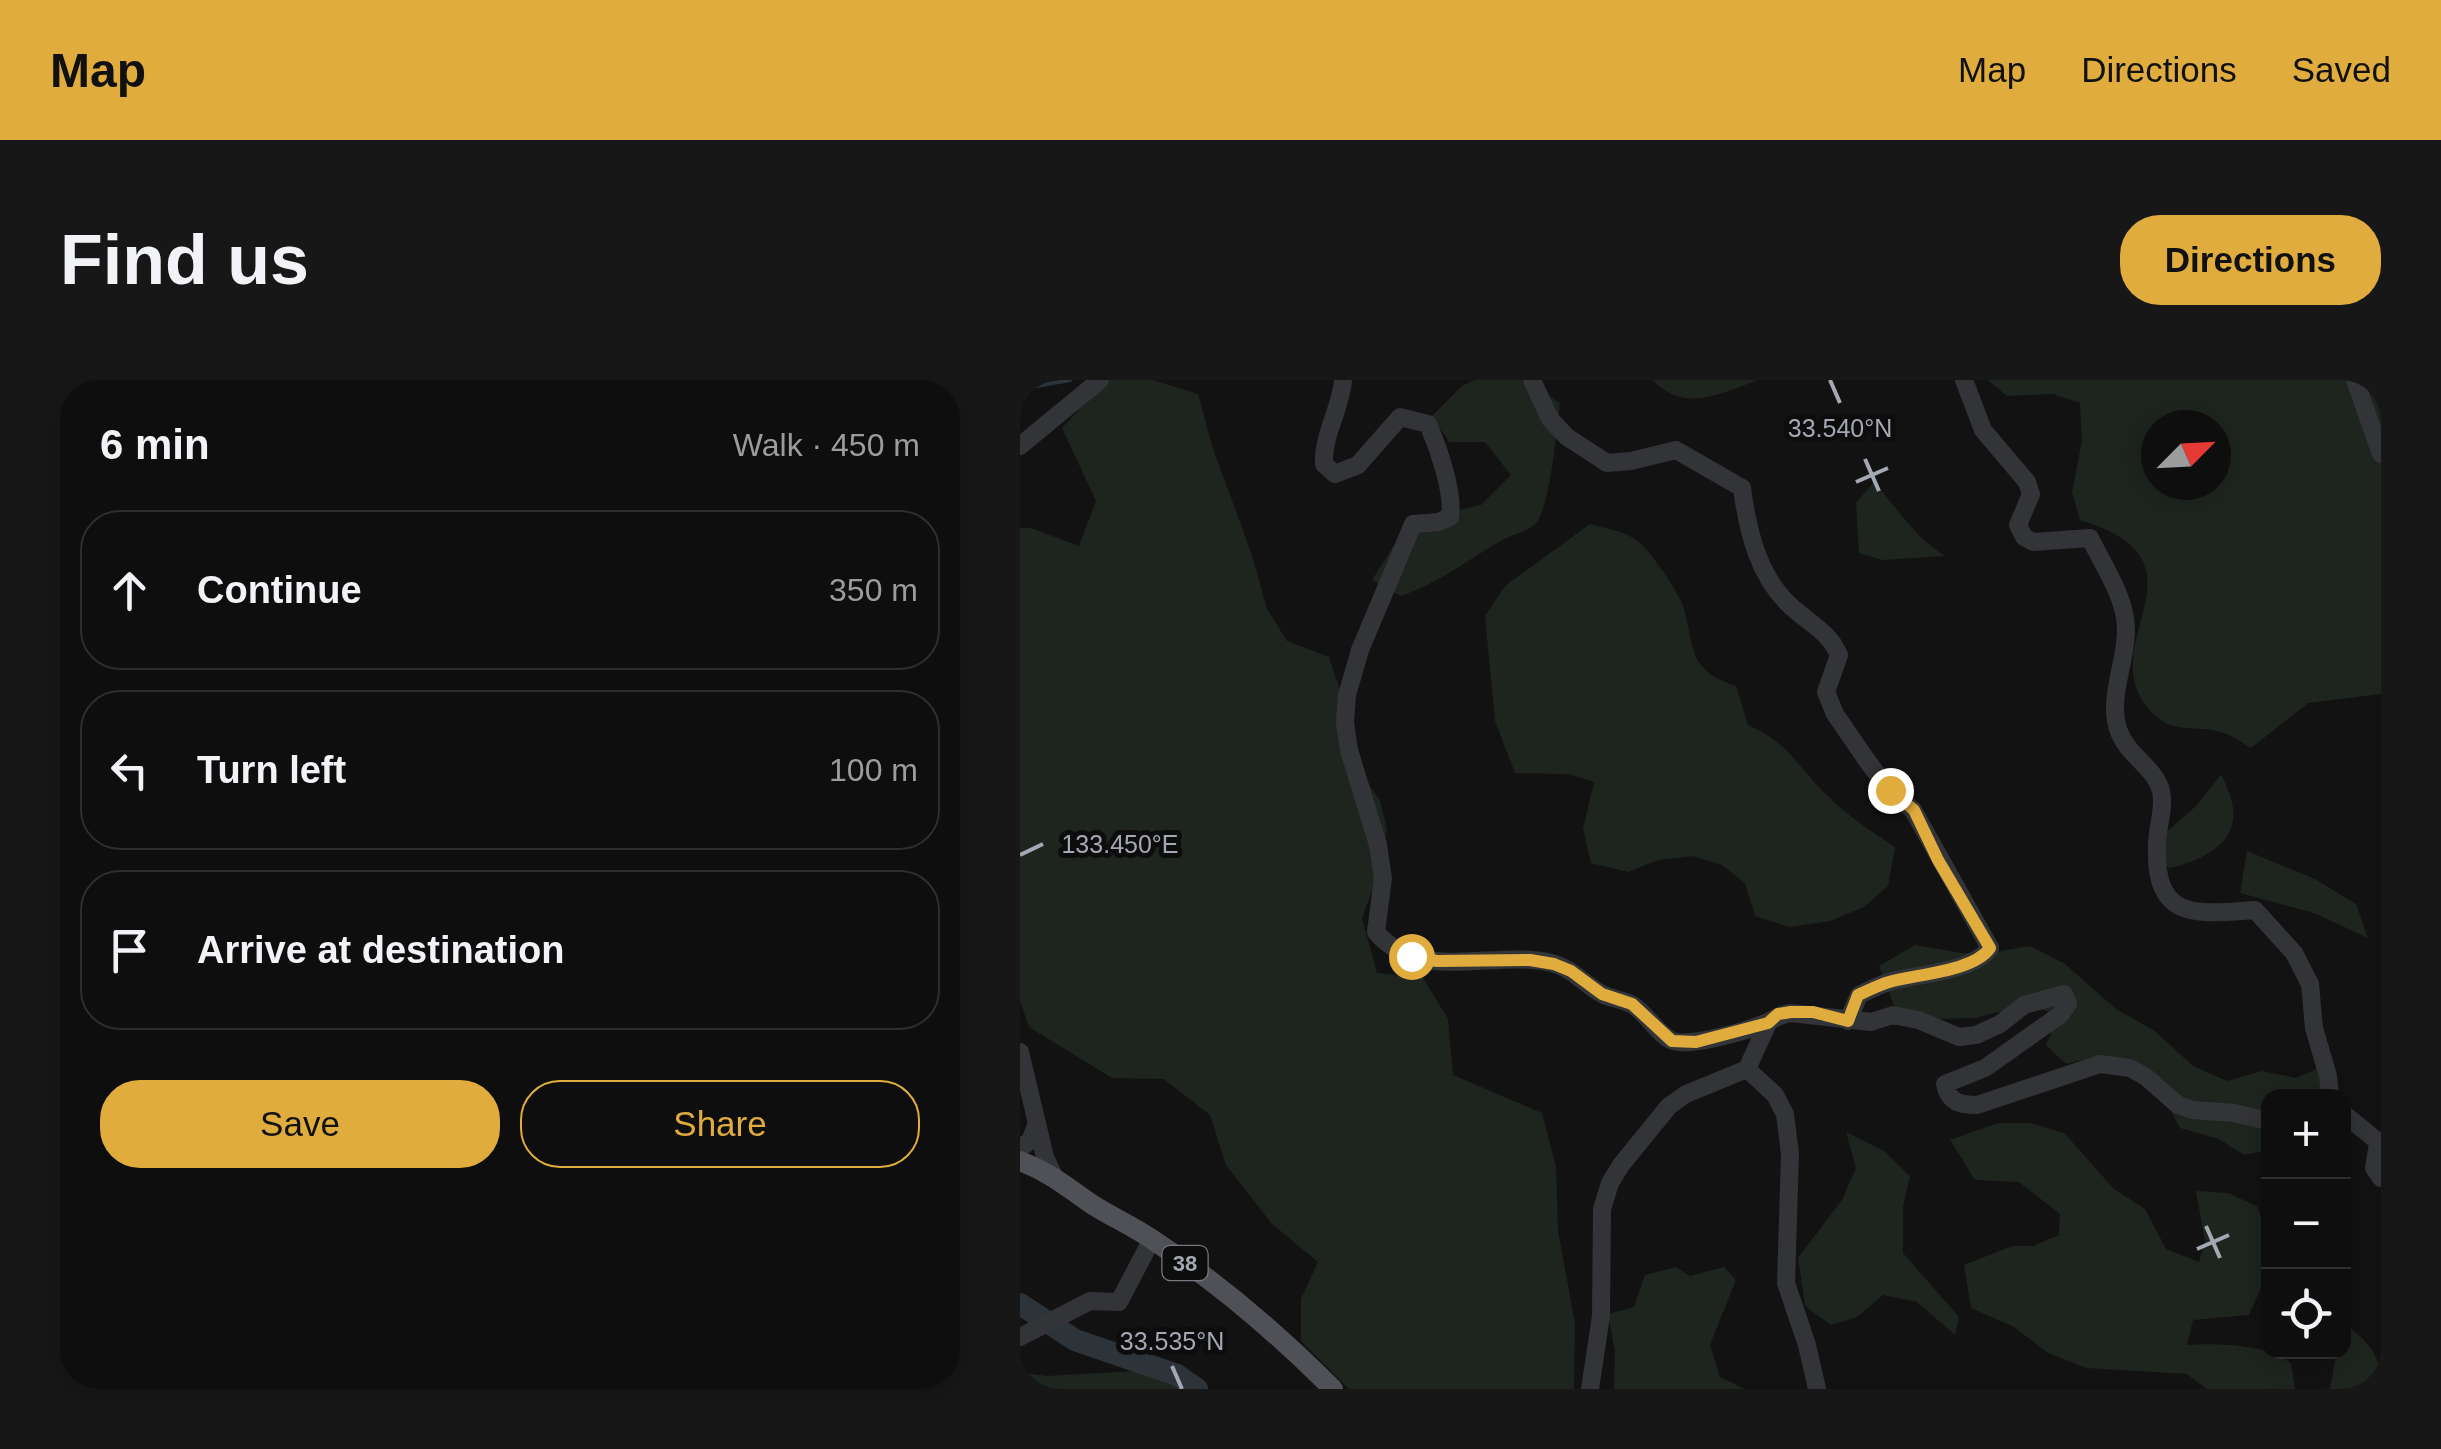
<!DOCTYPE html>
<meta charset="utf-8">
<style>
body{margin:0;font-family:Arial,sans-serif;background:#171717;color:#f1f3f6}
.controls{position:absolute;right:30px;bottom:30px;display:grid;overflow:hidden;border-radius:20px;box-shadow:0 5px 25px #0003}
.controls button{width:90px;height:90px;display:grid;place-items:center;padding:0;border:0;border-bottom:2px solid #2e2e2e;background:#0e0e0e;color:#f1f3f6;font:50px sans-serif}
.compass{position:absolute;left:1121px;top:30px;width:90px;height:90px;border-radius:50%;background:#0e0e0e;box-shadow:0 5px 25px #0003;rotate:66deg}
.stop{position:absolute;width:30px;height:30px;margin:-22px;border:8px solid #e0ac3d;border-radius:50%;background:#fff}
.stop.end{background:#e0ac3d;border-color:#fff;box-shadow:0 2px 10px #0008}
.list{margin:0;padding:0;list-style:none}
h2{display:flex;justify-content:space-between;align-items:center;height:130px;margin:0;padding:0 40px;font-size:42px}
h2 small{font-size:32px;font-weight:400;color:#9b9c9e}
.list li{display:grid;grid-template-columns:65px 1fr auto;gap:30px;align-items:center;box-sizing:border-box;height:160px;margin:0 20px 20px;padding:0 20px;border:2px solid #2e2e2e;border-radius:40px}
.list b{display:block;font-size:38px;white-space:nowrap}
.list em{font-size:32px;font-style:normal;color:#9b9c9e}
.actions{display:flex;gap:20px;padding:30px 40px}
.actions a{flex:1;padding:22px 0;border:2px solid #e0ac3d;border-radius:40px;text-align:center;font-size:35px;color:#e0ac3d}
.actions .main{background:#e0ac3d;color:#111}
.icon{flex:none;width:55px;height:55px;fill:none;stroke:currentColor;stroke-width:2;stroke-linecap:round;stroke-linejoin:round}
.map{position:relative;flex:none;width:1361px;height:1009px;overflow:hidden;border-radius:40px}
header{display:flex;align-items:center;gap:60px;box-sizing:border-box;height:140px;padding:0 50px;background:#e0ac3d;color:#111}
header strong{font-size:48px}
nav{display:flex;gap:55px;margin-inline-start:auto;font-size:35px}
.intro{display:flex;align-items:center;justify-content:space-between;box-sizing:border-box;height:240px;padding:0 60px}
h1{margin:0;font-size:70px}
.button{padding:25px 45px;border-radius:40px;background:#e0ac3d;color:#111;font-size:35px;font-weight:700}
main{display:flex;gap:60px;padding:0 60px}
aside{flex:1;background:#0e0e0e;border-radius:40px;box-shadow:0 5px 25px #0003}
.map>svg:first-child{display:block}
.green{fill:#1e251f;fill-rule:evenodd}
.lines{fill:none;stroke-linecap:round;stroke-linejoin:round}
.stream{stroke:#2c343a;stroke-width:4}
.river{stroke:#2c343a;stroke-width:22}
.minor{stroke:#333438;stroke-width:18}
.major{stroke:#4f5156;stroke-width:20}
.route{stroke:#e0ac3d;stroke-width:12}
.ticks{fill:none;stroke:#a4a8b2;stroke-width:4}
.labels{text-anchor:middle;stroke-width:10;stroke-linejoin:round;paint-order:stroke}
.shield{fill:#0d0d0e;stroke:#777a81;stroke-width:2.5}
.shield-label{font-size:22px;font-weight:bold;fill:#a4a8b2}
.ticks-label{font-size:25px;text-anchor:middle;fill:#a4a8b2;stroke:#0d0d0e;stroke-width:10;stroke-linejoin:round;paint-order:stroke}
</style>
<header>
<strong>Map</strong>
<nav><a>Map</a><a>Directions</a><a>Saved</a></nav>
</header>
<div class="intro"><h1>Find us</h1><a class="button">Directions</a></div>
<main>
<aside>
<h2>6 min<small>Walk · 450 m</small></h2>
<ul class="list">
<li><svg class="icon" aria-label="ahead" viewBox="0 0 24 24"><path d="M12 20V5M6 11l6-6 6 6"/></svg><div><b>Continue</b></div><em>350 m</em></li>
<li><svg class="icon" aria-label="left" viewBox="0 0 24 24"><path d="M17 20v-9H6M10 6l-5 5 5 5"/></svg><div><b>Turn left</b></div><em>100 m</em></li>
<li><svg class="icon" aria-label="arrive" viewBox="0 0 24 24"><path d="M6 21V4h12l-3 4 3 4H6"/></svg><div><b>Arrive at destination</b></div></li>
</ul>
<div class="actions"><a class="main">Save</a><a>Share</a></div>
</aside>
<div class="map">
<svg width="1361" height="1009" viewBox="0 0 1361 1009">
<rect width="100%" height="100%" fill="#121213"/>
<g class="green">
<path d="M 87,0 L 133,0 L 178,14 L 193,69 L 232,175 L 247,229 L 267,261 L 309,277 L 322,316 L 335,387 L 360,420 L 367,450 L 358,494 L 342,538 L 357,593 L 403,598 L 428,639 L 433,695 L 522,733 L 536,787 L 538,851 L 555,943 L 554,1009 L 329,1009 L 281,961 L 281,919 L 298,882 L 251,843 L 206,785 L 190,735 L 144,699 L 92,698 L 9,647 L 0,621 L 0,148 L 11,148 L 59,166 L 76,121 L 42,48 Z"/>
<path d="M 455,0 L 501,0 L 540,23 C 537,48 530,128 516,143 C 509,151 491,155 482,160 C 446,181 421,202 381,216 L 352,200 L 378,159 L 415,135 L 461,125 L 491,95 L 465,62 L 429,62 L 412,36 L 443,5 Z"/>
<path d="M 633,0 L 738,0 C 701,13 664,34 633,0 Z"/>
<path d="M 968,0 L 1361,0 L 1361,314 L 1288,323 L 1231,368 C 1222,363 1213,356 1204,353 C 1177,343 1151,358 1127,327 C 1074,260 1197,182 1060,140 L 1052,112 L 1062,61 L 1060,23 L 1033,14 L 987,16 ZM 1136,45 L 1196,45 L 1196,105 L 1136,105 Z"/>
<path d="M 854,102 C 879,130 894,157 925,176 L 862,180 L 839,173 L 836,123 Z"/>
<path d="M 570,144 C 584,148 602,151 615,159 C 628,167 660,213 664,229 C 675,270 668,290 716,306 L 728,345 C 770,363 779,390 811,419 C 830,438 853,452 875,467 L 868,506 L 844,527 L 810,541 L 769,547 L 735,536 L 725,503 L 702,485 L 672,476 L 638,480 L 608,492 L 571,483 L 563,449 L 574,402 L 548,394 L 495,393 L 475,341 L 465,236 L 485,206 Z"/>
<path d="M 1201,395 C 1231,449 1203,475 1150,488 L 1136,480 L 1143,455 L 1175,427 Z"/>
<path d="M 1227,471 L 1295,499 L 1336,524 L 1348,558 L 1294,533 L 1220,513 Z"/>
<path d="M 895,565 L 941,573 L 968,573 L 1010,566 L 1045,584 L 1096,629 L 1135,651 L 1173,686 L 1207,701 L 1242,691 L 1276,698 L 1301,687 L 1307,716 L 1248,716 L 1248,770 L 1224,775 L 1199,759 L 1160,748 C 1130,689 1114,666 1046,684 L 1026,665 L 1039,635 L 1006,625 L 955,638 L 913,639 L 875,629 L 859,586 Z"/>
<path d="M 978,743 L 1010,743 L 1044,753 L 1094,809 L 1125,829 L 1146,869 L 1179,882 L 1185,861 L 1176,811 L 1208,813 L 1237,826 C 1256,871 1249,892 1229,935 L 1173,940 L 1167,965 C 1200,963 1244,964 1271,983 L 1275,1009 L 1187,1009 L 1167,994 L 1067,988 L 1028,973 L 994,947 L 951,928 L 944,885 L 992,866 L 1013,866 L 1039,855 L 1040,834 L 999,802 L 955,800 L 930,760 Z"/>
<path d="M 826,752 L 864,771 L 890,796 L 883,827 L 883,873 L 939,937 L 935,955 L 897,922 L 863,915 L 837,937 L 811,945 L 785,926 L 778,878 L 822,820 L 836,788 Z"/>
<path d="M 656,887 L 670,896 L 704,887 L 716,900 L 690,965 L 700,997 L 725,1009 L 594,1009 L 595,972 L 588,934 L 614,927 L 625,895 Z"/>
<path d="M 1327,945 C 1352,966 1361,975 1361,1009 L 1310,1009 L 1316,975 L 1317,972 L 1324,972 Z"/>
<path d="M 137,990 L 170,1009 L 0,1009 L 0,992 L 26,996 Z"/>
</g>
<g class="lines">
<path class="stream" d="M 0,9 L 50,0"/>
<path class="river" d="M 0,924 L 55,960 L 157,995 L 177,1009"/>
<g class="minor">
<path d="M 323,0 C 321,28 302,57 304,84 L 315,94 L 338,85 L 380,37 L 408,44 C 418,67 434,112 430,137 L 419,142 L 393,144 L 340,270 L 327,315 L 325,343 L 329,370 L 358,465 L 363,498 L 356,552 C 399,604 475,569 532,583 C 553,588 565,606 584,615 C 593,619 604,620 613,625 C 627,634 638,655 653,661 C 671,667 725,651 743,644 C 754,640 759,634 771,633 L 851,642 L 873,635 L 898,640 L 939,657 L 956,655 L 980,644 L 1004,625 L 1044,614 L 1048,624 L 1040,635 L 965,688 L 925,704 C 928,722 940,725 957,725 L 1080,684 L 1110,688 L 1126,697 L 1158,725 L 1173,730 L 1214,733 L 1248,741"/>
<path d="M 512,0 L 530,39 L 547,57 L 587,83 L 611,81 L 656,70 L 722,108 C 728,153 739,200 775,230 C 793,245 810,254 819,275 L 806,312 L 815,334 L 848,382 L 870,411 L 893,430 L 970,568 C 953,592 897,594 869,602 C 859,605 849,610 839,615 L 828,641"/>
<path d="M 944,0 L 963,50 L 1007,102 L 1011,114 L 998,145 L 1004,157 L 1013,162 L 1070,158 C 1084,187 1106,218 1106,250 C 1106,283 1088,317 1098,349 C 1107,376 1135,387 1141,411 C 1145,428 1137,447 1137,465 C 1134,542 1177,534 1235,530 L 1274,573 L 1290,604 L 1294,648 L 1308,696 L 1310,716"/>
<path d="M 1335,0 L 1361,74"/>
<path d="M 0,66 L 80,0"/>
<path d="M 0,672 L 25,777 L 33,794"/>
<path d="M 727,689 L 755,715 L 765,734 L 770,774 L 766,903 L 787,965 L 797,1009"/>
<path d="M 1324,734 L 1361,764"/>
<path d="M 1358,764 L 1354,788 L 1361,798"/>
<path d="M 0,768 L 10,761 L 17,743"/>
<path d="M 0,957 L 70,921 L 99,922 L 132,859"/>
<path d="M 570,1009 L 581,936 L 582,829 L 590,803 L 601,785 L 649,726 L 666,714 L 727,689 L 748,643"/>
</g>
<path class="major" d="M 0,781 C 33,794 45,806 73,825 C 92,837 114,847 133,860 C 199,903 258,954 313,1009"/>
</g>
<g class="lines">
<path class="route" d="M 391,576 L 417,581 L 510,580 L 534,584 L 551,591 L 582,614 L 612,624 L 652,661 L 676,662 L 748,643 L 758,634 L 771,632 L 793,632 L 828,641 L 838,615 C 849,610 859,605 869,602 C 897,594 953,592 970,568 L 918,480 L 894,430 L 870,410"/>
</g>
<path class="ticks" d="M 810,0 L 820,23M 845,79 L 859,111M 836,102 L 868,88M 0,475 L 23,464M 1186,846 L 1200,878M 1177,869 L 1209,855M 152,986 L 162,1009"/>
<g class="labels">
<rect class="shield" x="142.5" y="866" width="45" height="34" rx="8"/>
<g class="shield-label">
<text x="165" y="891">38</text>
</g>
</g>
<g class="ticks-label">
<text x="820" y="57">33.540°N</text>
<text x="100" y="473">133.450°E</text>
<text x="152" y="970">33.535°N</text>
</g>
</svg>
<div class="controls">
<button>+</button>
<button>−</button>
<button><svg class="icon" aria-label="locate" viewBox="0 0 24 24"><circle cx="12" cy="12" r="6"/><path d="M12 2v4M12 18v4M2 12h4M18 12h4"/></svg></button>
</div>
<svg class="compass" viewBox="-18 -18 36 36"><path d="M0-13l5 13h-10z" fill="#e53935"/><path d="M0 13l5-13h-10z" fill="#9b9c9e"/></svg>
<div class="stop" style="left:391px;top:576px"></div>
<div class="stop end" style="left:870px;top:410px"></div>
</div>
</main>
